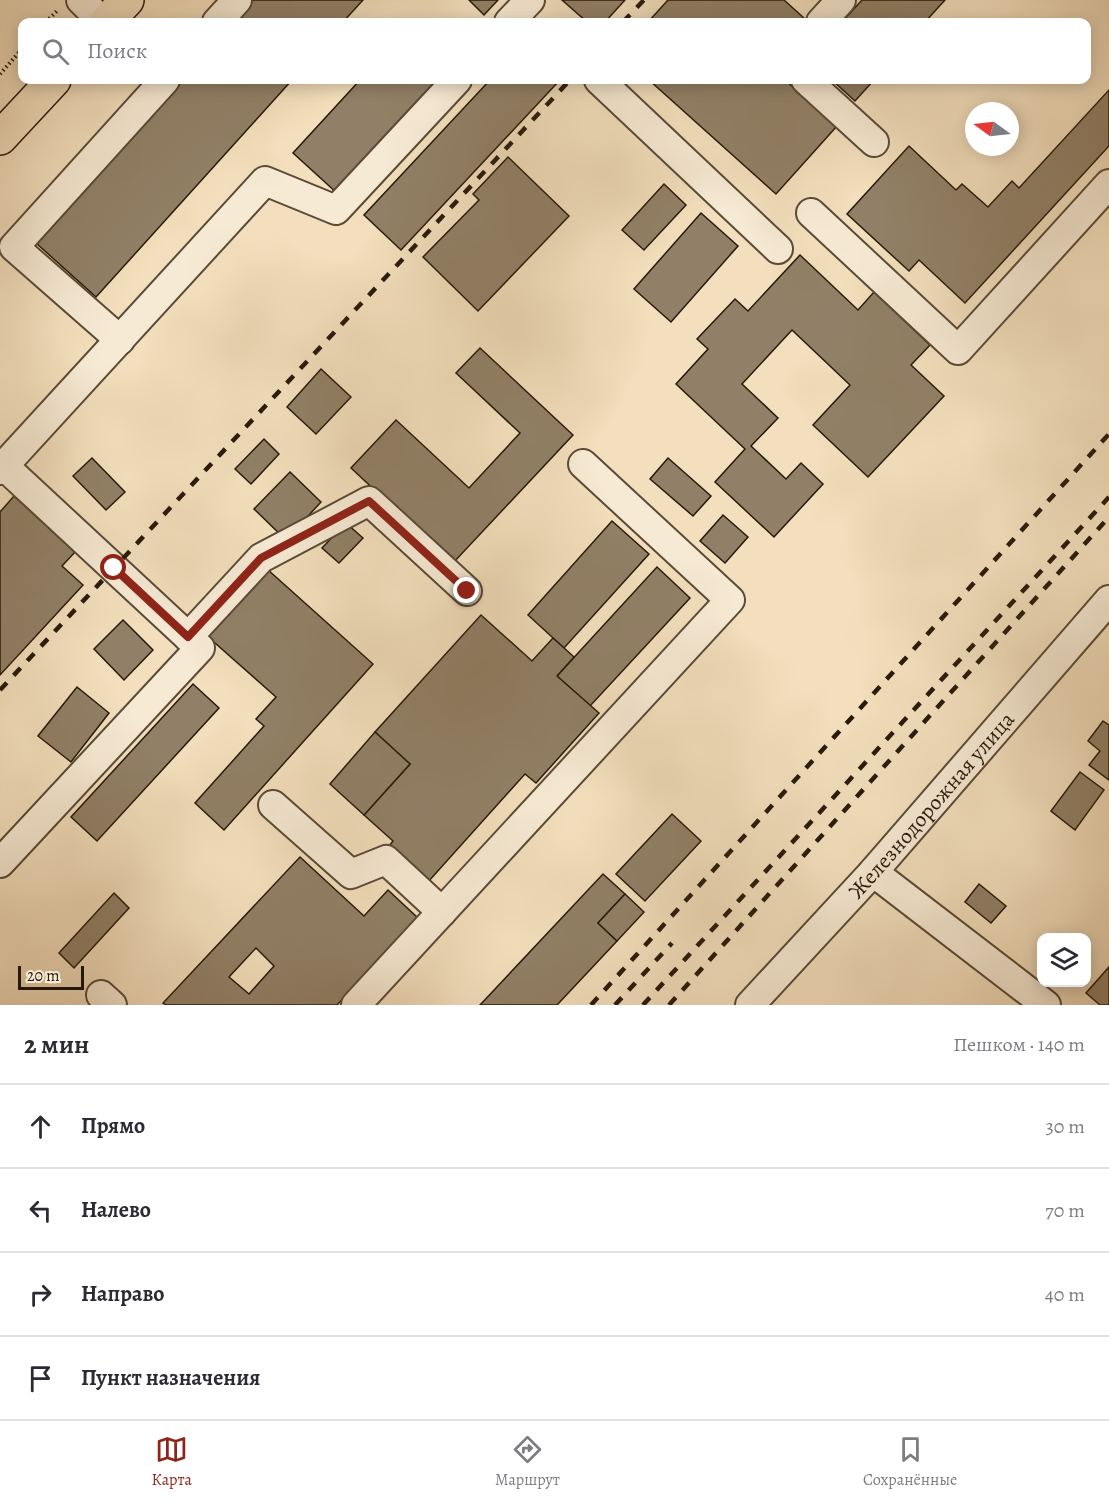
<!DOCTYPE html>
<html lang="ru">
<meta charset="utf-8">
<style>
body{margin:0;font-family:Alegreya,serif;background:#f2f2f3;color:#2b2b33}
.controls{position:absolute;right:18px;bottom:18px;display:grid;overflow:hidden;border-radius:12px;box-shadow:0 3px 15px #0003}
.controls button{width:54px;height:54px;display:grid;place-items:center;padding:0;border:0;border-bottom:2px solid #e1e1e2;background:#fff;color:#2b2b33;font:30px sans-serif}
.compass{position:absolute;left:965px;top:102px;width:54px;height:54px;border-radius:50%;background:#fff;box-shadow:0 3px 15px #0003;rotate:285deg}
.scale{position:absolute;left:18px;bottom:15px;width:66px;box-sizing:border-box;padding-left:6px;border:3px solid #27190a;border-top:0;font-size:16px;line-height:21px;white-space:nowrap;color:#27190a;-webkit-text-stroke:4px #f7ead4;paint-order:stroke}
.stop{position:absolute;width:18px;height:18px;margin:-14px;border:4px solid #8f2418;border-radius:50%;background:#fff}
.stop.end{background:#8f2418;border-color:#fff;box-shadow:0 2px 6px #0008}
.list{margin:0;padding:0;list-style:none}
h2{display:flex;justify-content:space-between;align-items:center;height:78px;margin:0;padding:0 24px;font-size:26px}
h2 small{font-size:20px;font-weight:400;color:#7c7c81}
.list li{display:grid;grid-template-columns:39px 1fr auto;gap:18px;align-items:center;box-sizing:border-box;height:84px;padding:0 24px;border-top:2px solid #e1e1e2}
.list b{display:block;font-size:22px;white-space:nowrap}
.list em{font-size:20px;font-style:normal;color:#7c7c81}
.icon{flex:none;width:33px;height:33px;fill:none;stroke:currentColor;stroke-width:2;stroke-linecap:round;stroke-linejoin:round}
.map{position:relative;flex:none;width:1109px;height:1005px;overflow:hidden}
.search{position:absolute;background:#fff;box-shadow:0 3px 15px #0003;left:18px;right:18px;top:18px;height:66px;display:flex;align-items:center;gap:15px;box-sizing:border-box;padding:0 21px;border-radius:12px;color:#7c7c81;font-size:22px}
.sheet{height:414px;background:#fff}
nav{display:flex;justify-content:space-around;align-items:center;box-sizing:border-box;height:84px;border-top:2px solid #e1e1e2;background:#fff;font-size:16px;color:#7c7c81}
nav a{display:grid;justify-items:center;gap:3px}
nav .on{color:#8f2418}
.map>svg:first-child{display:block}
.building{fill:#918067;stroke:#27190a;stroke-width:1.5;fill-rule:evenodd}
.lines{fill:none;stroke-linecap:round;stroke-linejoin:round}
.minor-casing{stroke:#5a4a37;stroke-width:32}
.major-casing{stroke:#27190a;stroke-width:36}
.path{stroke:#27190a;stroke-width:4;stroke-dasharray:1.5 3;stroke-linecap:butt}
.minor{stroke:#f7ead4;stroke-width:28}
.major{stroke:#f3dfbd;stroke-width:33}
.rail{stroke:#27190a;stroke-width:4.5;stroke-dasharray:10 10;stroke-linecap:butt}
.route{stroke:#8f2418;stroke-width:8}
.labels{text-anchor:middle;stroke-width:4.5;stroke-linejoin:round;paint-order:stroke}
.street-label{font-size:22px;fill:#27190a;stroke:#f7ead4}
</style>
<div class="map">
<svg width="1109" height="1005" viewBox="0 0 1109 1005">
<rect width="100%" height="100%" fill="#f3dfbd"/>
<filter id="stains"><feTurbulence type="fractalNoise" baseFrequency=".00333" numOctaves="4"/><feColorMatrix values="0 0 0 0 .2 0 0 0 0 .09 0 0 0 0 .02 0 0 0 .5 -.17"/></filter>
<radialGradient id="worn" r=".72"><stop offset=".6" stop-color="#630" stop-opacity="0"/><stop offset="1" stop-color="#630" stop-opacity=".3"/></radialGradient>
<g class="building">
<path d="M 253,0 L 363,0 L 343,22 L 233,22 Z"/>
<path d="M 469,0 L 498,0 L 484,15 Z"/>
<path d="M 562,0 L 625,0 L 605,22 L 587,22 Z"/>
<path d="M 668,0 L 784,0 L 805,19 L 802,22 L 648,22 Z"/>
<path d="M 862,0 L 945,0 L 925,22 L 842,22 Z"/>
<path d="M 182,80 L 292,80 L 96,297 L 36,243 Z"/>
<path d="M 360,80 L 443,80 L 338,194 L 293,153 Z"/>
<path d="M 490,80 L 560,80 L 401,250 L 364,215 Z"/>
<path d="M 649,80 L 785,80 L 837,126 L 776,194 Z"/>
<path d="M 832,80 L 874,80 L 855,101 Z"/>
<path d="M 1109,90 L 1109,146 L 965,303 L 919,260 L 909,271 L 847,214 L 909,146 L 956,190 L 962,184 L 988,207 L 1012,181 L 1019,188 Z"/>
<path d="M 508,157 L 569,216 L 478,311 L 423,257 L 479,200 L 473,194 Z"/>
<path d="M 664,184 L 686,205 L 644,250 L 622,230 Z"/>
<path d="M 701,213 L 738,246 L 671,322 L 634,289 Z"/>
<path d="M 800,255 L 858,310 L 874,292 L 930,345 L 911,365 L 944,396 L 868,477 L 813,425 L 850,385 L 792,330 L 742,384 L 778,418 L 751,446 L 786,479 L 801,463 L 823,484 L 774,537 L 715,482 L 745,449 L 676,384 L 708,349 L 697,339 L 735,299 L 748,311 Z"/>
<path d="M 480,348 L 573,435 L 453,563 L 351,468 L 396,420 L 469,488 L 520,433 L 456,373 Z"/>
<path d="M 321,369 L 351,397 L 316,434 L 287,407 Z"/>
<path d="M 264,439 L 279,454 L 251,484 L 235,469 Z"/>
<path d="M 92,458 L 125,492 L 106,510 L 73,476 Z"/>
<path d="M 668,458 L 711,496 L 693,516 L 650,479 Z"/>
<path d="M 290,472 L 321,502 L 286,540 L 254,509 Z"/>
<path d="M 14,496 L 75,552 L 62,566 L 83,585 L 0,675 L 0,512 Z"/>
<path d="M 723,515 L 748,537 L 725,563 L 700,541 Z"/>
<path d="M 612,521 L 649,554 L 564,648 L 528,615 Z"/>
<path d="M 346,523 L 363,538 L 339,563 L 322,548 Z"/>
<path d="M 657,567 L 690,598 L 590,706 L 557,676 Z"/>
<path d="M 267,569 L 373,664 L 224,830 L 195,803 L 264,726 L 256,719 L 276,697 L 207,636 Z"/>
<path d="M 481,615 L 532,661 L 553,638 L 574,657 L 557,676 L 599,713 L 536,783 L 525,774 L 428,882 L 389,846 L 393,841 L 364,815 L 410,764 L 375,732 Z"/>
<path d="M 123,620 L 153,650 L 124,680 L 94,649 Z"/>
<path d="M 193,684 L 219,708 L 97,841 L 71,817 Z"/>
<path d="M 77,687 L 109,713 L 71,762 L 38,736 Z"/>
<path d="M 1103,721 L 1109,725 L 1109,780 L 1089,765 L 1100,751 L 1088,741 Z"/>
<path d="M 375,732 L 410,764 L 364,815 L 330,784 Z"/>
<path d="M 1080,772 L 1104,790 L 1075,830 L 1051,811 Z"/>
<path d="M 672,814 L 701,841 L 645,901 L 616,874 Z"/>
<path d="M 300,857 L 364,916 L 388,890 L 418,918 L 337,1005 L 166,1005 L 163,1003 ZM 256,948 L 274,966 L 249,994 L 229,977 Z"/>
<path d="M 603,874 L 625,894 L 598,923 L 617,941 L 557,1005 L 480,1005 Z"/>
<path d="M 979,884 L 1006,906 L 991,923 L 965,902 Z"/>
<path d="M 114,893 L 129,908 L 74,968 L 59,953 Z"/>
<path d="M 625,894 L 644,912 L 617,941 L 598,923 Z"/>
<path d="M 1109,967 L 1109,1005 L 1100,1005 L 1086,993 Z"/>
</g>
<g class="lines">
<defs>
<g id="minor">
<path d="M 81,0 L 103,22"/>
<path d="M 217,22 L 237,0"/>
<path d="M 509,22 L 530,0"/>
<path d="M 821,22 L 841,0"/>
<path d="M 599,80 L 778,249"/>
<path d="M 806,80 L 874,142"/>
<path d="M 811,213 L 958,350 L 1109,184"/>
<path d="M 120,340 L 14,247 L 165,80"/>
<path d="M 0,470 L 265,181 L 336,210 L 457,80"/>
<path d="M 188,637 L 261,558 L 369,501 L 467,591"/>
<path d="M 273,805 L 351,874 L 386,860 L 442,912"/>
<path d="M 0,863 L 200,648 L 4,466"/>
<path d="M 873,872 L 1046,1005"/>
<path d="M 101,995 L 112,1005"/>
<path d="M 356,1005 L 730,600 L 583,464"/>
<path id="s1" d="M 750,1005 L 873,872 L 1109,600"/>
</g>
<g id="major">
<path d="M 106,22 L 127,0"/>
<path d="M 0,138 L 54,80"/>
</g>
</defs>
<use href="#minor" class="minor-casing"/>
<use href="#major" class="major-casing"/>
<g class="path">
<path d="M 46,22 L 58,10"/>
<path d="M 0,74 L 22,49"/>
</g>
<use href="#minor" class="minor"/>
<use href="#major" class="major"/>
<g class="rail">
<path d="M 623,22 L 644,0"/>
<path d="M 0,690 L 570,80"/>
<path d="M 591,1005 L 1109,434"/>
<path d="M 615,1005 L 672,943"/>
<path d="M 643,1005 L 1109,497"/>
<path d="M 669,1005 L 1109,517"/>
</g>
</g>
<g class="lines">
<path class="route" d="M 114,568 L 188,637 L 261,558 L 369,501 L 467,591"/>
</g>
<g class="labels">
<g class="street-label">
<text dy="8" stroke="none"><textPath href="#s1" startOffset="270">Железнодорожная улица</textPath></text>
</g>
</g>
<rect width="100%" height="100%" filter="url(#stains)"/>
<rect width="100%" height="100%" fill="url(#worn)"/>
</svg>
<div class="controls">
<button><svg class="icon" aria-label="layers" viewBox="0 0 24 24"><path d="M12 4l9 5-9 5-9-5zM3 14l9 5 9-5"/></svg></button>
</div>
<svg class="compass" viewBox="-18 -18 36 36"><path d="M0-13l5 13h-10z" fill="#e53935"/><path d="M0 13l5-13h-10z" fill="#7c7c81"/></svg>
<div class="scale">20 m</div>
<div class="stop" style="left:114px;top:568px"></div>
<div class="stop end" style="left:467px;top:591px"></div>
<div class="search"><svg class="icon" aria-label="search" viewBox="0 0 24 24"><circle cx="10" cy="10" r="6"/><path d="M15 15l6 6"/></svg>Поиск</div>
</div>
<section class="sheet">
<h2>2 мин<small>Пешком · 140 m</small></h2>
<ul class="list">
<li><svg class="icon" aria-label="ahead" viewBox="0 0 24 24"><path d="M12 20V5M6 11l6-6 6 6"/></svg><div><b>Прямо</b></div><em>30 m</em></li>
<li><svg class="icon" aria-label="left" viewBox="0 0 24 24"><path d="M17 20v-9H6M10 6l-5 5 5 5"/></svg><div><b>Налево</b></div><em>70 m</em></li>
<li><svg class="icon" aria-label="right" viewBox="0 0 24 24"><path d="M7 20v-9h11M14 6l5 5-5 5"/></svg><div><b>Направо</b></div><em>40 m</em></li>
<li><svg class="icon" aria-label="arrive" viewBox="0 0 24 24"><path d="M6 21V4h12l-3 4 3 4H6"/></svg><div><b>Пункт назначения</b></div></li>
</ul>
</section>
<nav>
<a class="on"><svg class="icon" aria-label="map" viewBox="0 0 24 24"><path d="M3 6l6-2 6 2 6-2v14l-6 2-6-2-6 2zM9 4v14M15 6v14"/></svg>Карта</a>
<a><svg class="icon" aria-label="directions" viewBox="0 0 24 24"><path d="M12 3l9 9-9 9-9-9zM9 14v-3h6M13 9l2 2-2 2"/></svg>Маршрут</a>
<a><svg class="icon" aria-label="saved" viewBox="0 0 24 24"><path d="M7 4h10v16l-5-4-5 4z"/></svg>Сохранённые</a>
</nav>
